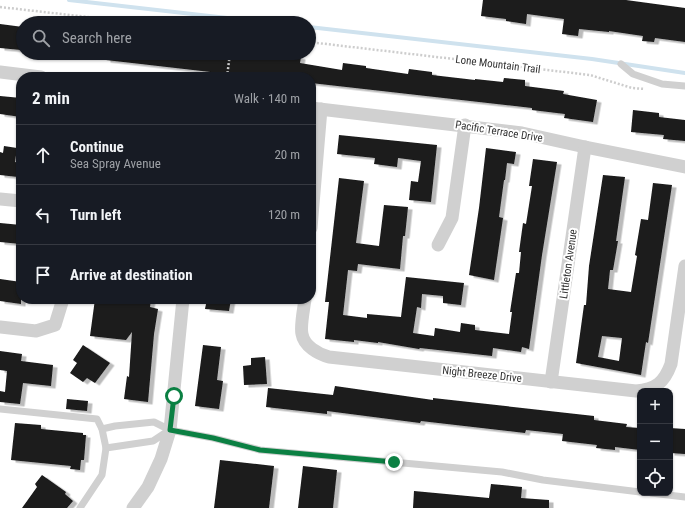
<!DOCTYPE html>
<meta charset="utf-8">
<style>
body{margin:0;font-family:"Roboto Condensed",sans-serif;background:#242831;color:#f1f3f6}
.controls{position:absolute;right:12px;bottom:12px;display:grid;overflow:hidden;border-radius:8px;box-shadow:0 1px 3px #0004}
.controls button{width:36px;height:36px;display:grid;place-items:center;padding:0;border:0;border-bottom:1px solid #363941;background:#171b24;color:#f1f3f6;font:20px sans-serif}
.stop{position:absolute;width:12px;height:12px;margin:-9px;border:3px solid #0b8043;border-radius:50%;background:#fff}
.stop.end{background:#0b8043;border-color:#fff;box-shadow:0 1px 4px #0008}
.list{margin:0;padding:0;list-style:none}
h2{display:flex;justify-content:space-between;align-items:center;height:52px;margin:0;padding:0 16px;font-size:17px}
h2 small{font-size:13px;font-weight:400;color:#9ea1a6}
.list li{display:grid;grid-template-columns:26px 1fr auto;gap:12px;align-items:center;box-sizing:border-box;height:60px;padding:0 16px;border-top:1px solid #363941}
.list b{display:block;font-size:15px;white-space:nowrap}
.list p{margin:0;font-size:13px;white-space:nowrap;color:#9ea1a6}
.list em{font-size:13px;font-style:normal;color:#9ea1a6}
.icon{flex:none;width:22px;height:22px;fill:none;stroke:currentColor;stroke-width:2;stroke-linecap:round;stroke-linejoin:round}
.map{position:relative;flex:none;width:685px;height:508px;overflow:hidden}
.search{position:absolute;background:#171b24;box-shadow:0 1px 3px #0004;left:16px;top:16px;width:300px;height:44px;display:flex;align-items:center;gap:10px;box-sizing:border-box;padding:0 14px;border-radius:22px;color:#9ea1a6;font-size:15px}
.panel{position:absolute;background:#171b24;box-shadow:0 1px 3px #0004;left:16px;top:72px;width:300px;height:232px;border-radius:16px}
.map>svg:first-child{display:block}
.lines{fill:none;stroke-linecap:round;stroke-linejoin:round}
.stream{stroke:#cfe2ee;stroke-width:4}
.building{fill:#1a1a1a;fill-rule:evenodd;filter:url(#shadow)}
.path{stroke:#cdcdcd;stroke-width:2.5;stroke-dasharray:2 2;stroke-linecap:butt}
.lane{stroke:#d0d0d0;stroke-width:7}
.street{stroke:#d0d0d0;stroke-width:13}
.route{stroke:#0b8043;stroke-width:5}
.labels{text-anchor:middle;stroke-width:4;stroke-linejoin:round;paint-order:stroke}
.street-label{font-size:11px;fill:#333;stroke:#fff}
</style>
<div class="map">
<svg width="685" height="508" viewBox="0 0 685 508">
<defs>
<filter id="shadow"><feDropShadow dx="4.5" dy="2.5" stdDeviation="0" flood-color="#0004"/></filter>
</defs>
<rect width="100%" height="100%" fill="#fff"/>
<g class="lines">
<g class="stream">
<path d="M 69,0 L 272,23"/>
<path d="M 309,27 L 592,59 L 685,73"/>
</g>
</g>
<g class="building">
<path d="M 483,0 L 626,0 L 685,8 L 685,42 L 655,38 L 654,42 L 642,41 L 643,36 L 609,31 L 609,32 L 579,29 L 578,36 L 562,34 L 564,19 L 527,14 L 526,24 L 506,21 L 506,19 L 481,16 Z"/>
<path d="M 0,24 L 23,27 L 21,50 L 0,48 Z"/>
<path d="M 106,53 L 252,53 L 277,56 L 277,53 L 301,57 L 300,63 L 342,70 L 343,63 L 366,66 L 366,68 L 408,74 L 409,69 L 432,72 L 432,75 L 475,80 L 475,79 L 503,82 L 504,78 L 525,80 L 525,86 L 564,91 L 563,94 L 597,100 L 593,122 L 564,118 L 565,114 L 532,110 L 532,108 L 311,83 L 311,77 L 254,77 L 106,60 Z"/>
<path d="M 0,96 L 21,98 L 21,117 L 0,114 Z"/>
<path d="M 633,110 L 659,113 L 659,117 L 685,120 L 685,141 L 663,139 L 664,135 L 631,132 Z"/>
<path d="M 339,135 L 437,145 L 431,202 L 409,200 L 411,181 L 418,182 L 421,161 L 398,158 L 397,167 L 374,164 L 375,158 L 337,154 Z"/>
<path d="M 4,146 L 17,148 L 15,162 L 19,163 L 18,177 L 0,175 L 0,152 L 3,153 Z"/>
<path d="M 486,148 L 516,152 L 514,164 L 507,163 L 505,180 L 504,180 L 499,217 L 503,218 L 494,280 L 469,275 L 479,208 Z"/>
<path d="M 533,159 L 557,162 L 542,255 L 529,349 L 522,347 L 521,352 L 493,348 L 492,356 L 420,348 L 419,349 L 378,342 L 378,343 L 354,340 L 354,342 L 325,339 L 329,302 L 325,302 L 339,178 L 364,181 L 356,243 L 379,246 L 384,205 L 408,207 L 405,236 L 403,236 L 400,269 L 358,264 L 357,271 L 348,270 L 343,315 L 367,318 L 367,314 L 401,317 L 406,277 L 464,283 L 461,305 L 443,303 L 443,296 L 422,294 L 421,308 L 417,307 L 413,333 L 434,336 L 435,328 L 460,332 L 461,323 L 475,325 L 475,330 L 509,334 L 512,312 L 510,312 L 516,273 L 519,273 L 521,252 L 519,252 L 523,223 L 526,224 L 532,186 L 529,186 Z"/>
<path d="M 603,175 L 625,177 L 616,241 L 618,241 L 613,270 L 610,270 L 608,289 L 631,292 L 637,256 L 635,255 L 641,219 L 648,220 L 653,183 L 672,185 L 648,343 L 646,342 L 641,375 L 576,363 L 584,305 L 586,305 L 589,266 ZM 602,336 L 622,338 L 619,361 L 598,357 Z"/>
<path d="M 0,223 L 21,225 L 21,244 L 0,242 Z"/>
<path d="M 0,279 L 21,282 L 21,304 L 0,301 Z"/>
<path d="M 95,299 L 151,299 L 150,307 L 158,309 L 154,334 L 148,402 L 124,399 L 127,376 L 129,377 L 132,332 L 126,340 L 90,336 Z"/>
<path d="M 207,299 L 231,299 L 229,311 L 205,309 Z"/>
<path d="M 83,345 L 110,363 L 95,383 L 87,378 L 83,382 L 70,373 L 77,363 L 73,360 Z"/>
<path d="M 203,345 L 221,347 L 217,380 L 223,381 L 219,409 L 195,406 Z"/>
<path d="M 0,351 L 22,354 L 21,361 L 53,365 L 51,386 L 23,383 L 20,404 L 0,402 L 0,391 L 5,392 L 7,371 L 0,370 Z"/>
<path d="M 265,357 L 267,384 L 244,385 L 243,366 L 251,365 L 251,358 Z"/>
<path d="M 335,386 L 433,400 L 433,398 L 594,416 L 594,420 L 627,424 L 626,427 L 640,428 L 640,450 L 615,447 L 615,450 L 596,448 L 597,445 L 562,441 L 563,434 L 526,430 L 525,433 L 421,421 L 420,423 L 327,411 L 327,414 L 266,407 L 268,388 L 333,395 Z"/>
<path d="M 67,399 L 88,401 L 87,411 L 66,409 Z"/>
<path d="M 15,423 L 41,425 L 41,429 L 83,433 L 83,435 L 86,435 L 84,460 L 81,460 L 80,470 L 70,469 L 71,466 L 11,460 Z"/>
<path d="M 670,428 L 685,429 L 685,454 L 670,453 Z"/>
<path d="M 220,460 L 274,466 L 269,508 L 214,508 Z"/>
<path d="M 303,466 L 337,470 L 333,508 L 298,508 Z"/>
<path d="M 42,475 L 66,492 L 65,494 L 73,501 L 67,508 L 22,508 L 37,487 L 35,484 Z"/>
<path d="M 491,484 L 522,487 L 521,498 L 549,500 L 549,508 L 413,508 L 414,491 L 489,498 Z"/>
</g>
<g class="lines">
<g class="path">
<path d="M 0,7 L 140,23"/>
<path d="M 309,42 L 590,75 L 632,88 L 645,89"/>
<path d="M 227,77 L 230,53"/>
</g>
<g class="lane">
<path d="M 621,64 L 633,74 L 662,84 L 685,86"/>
<path d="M 0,409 L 97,419 L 102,429 L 106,448 L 102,475 L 80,508"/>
<path d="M 102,429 L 115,426 L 154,422 L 170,430 L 213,438 L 260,450 L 502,472 L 543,480 L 640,492"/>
<path d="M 106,448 L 153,441 L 168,431"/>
<path d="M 651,493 L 685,497"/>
</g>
<g class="street">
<path d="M 0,72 L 41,77"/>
<path d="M 311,108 L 522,133 L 585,147 L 685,167"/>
<path d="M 0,199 L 21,201"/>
<path d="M 311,228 L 321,109"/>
<path d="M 438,245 L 452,218 L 465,125"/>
<path d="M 305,299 C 304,308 300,326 302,334 C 304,346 318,354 329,357 L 636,391 C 656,389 664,383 671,364 L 685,266"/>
<path d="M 0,327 L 36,331 L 55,325 L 63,299"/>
<path d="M 551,382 L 585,147"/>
<path d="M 133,508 L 148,487 L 161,459 L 170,430 L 183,299"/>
</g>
</g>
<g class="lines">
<path class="route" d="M 174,396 L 170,430 L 213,438 L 260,450 L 394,462"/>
</g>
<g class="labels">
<g class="street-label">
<text transform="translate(498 64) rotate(7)" y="4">Lone Mountain Trail</text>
<text transform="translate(499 131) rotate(9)" y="4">Pacific Terrace Drive</text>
<text transform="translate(568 264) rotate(-82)" y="4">Littleton Avenue</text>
<text transform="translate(482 374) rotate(6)" y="4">Night Breeze Drive</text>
</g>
</g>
</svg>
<div class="controls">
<button>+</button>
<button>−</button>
<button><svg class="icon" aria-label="locate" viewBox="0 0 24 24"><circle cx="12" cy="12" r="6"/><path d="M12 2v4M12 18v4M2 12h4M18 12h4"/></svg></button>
</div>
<div class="stop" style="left:174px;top:396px"></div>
<div class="stop end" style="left:394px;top:462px"></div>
<div class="search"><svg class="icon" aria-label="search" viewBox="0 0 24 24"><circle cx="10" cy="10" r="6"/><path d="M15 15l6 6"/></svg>Search here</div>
<section class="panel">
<h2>2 min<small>Walk · 140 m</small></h2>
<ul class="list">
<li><svg class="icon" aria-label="ahead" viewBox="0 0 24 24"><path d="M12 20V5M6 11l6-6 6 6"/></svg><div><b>Continue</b><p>Sea Spray Avenue</p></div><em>20 m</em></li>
<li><svg class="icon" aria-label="left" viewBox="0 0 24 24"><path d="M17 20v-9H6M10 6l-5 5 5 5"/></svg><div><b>Turn left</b></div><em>120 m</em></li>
<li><svg class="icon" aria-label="arrive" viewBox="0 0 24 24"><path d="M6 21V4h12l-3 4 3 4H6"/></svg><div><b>Arrive at destination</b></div></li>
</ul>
</section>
</div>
